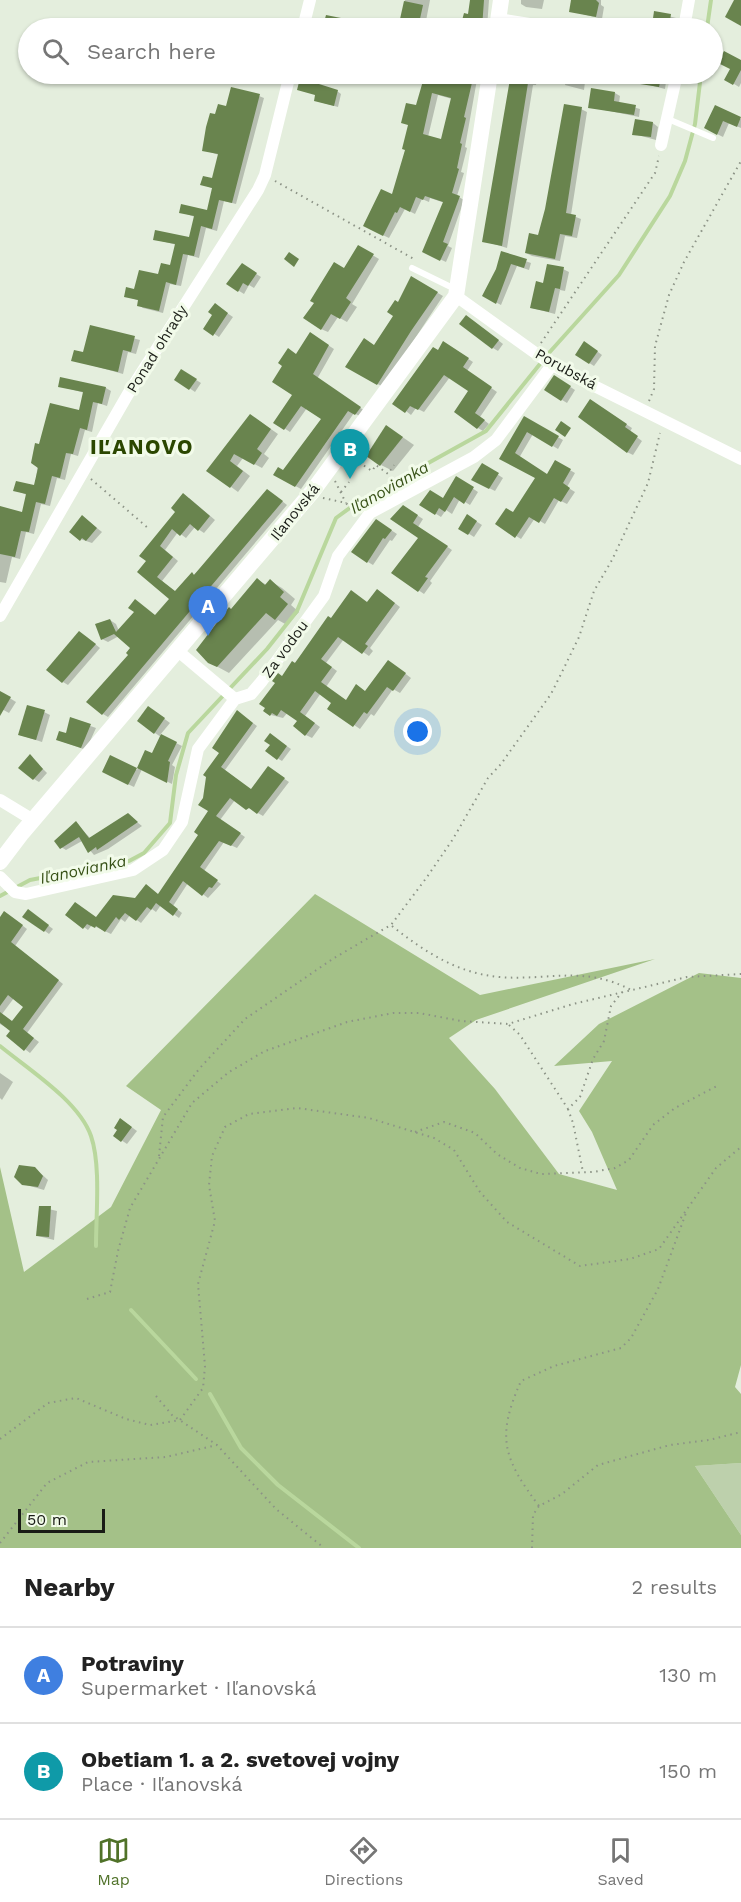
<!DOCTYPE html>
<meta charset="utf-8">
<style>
body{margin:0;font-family:"Work Sans",sans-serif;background:#f6f6f6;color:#222}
.scale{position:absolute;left:18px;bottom:15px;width:87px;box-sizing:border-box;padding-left:6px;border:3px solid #191c16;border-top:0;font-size:16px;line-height:21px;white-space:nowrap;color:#191c16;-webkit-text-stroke:4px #f2fbea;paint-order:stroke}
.you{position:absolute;left:418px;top:732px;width:21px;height:21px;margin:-15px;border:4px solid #fff;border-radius:50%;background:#1a73e8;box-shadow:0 0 0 9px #1a73e833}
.badge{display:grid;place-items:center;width:39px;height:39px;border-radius:50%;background:#507229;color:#fff;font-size:20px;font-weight:700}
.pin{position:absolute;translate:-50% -50px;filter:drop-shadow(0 2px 3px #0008)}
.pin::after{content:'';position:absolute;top:32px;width:21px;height:18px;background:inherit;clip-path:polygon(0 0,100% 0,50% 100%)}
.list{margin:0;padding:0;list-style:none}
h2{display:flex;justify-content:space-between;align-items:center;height:78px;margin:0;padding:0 24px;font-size:26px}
h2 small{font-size:20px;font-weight:400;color:#767676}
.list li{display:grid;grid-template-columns:39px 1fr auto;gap:18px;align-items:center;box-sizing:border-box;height:96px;padding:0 24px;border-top:2px solid #e0e0e0}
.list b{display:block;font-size:22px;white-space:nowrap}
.list p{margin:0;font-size:20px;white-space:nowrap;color:#767676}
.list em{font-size:20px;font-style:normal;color:#767676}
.icon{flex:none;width:33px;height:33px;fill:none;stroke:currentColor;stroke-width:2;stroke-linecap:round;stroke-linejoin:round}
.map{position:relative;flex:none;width:741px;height:1548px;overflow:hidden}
.search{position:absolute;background:#fff;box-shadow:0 2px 4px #0004;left:18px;right:18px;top:18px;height:66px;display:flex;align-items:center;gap:15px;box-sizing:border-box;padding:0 21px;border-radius:33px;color:#767676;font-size:22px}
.sheet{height:270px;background:#fff}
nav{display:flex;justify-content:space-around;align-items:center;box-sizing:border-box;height:84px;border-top:2px solid #e0e0e0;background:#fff;font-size:16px;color:#767676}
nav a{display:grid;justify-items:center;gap:3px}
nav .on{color:#507229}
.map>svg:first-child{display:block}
.green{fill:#bdd0ac}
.forest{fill:#a4c188}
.shadow{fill:#0003;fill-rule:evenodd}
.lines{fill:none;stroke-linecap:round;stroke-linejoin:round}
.stream{stroke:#b9d79d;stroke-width:4}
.building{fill:#69844e;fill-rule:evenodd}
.path{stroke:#8c9386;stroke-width:2;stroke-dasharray:1.5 4.5;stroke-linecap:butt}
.lane{stroke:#fff;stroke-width:6}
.street{stroke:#fff;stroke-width:12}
.secondary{stroke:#fff;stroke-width:16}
.labels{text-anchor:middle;stroke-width:6;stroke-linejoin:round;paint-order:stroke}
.street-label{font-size:15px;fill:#191c16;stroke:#f2fbea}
.water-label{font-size:16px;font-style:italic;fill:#375116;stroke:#f2fbea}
.district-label{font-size:21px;font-weight:bold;letter-spacing:1.5px;fill:#2b4700;stroke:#f2fbea}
</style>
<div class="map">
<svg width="741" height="1548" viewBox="0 0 741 1548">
<rect width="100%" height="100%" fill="#e4eedd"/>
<path class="green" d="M 741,1463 L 741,1535 L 695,1466 Z"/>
<path class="forest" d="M 315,894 L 480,995 L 655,959 L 476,1020 L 449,1038 L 495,1089 L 559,1174 L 617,1190 L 592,1132 L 579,1111 L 612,1061 L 554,1066 L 599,1024 L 699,973 L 741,978 L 741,1365 L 735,1387 L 741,1394 L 741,1463 L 695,1466 L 741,1535 L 741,1548 L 0,1548 L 0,1167 L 24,1272 L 111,1207 L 161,1110 L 126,1086 Z"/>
<g class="shadow">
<path d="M 405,0 L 430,0 L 425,26 L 400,28 Z"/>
<path d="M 472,0 L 489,0 L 487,28 L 462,28 L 465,15 L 469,15 Z"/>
<path d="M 521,0 L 544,0 L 542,9 L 526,7 L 521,4 Z"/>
<path d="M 573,0 L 601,0 L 601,5 L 604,7 L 602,19 L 571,11 Z"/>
<path d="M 656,13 L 676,18 L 675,28 L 659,28 L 654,25 Z"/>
<path d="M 327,16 L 382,28 L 333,28 L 325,25 Z"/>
<path d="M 741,62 L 741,83 L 739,87 L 726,79 L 732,69 Z"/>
<path d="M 426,74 L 478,74 L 465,147 L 467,148 L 461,172 L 464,173 L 457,196 L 464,200 L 448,246 L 452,248 L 446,262 L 429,254 L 445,203 L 430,198 L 429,202 L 422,199 L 415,214 L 405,209 L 389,238 L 370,229 L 393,196 ZM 438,95 L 452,99 L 442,141 L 428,137 Z"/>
<path d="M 512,74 L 556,74 L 556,78 L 538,75 L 536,85 L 533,85 L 507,248 L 484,241 Z"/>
<path d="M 567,74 L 586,74 L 584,90 L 565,85 Z"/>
<path d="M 643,74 L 667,74 L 665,89 L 642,83 Z"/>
<path d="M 298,89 L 337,91 L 341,94 L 338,107 L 320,102 L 317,95 Z"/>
<path d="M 615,93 L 620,96 L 619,103 L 640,109 L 639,117 L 590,107 Z"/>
<path d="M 259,96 L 264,98 L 236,204 L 224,201 L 217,231 L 206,228 L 199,258 L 188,255 L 181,286 L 170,284 L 163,313 L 143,308 L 139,305 L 140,301 L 126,296 L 172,267 L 177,245 L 154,239 L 190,238 L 195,217 L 181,212 L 209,211 L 214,189 L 202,184 L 213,180 L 219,155 L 204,150 L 216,116 L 227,108 Z"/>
<path d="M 715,107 L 741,119 L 741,128 L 729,123 L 723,137 L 711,131 Z"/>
<path d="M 581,109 L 587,112 L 571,215 L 581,219 L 577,238 L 565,236 L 560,261 L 532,256 L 526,253 L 539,236 Z"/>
<path d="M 653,123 L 658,127 L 656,140 L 634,134 Z"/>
<path d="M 359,247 L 379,259 L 352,304 L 357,307 L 347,322 L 338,317 L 328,332 L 321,329 L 316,302 L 345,270 Z"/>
<path d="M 502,253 L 531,263 L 529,270 L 517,266 L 501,305 L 484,296 L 497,270 Z"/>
<path d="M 242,265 L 261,277 L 254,288 L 249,285 L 244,294 L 228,284 Z"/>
<path d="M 563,269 L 569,272 L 565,291 L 560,290 L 555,314 L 532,308 L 545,285 Z"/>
<path d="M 412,278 L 443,296 L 383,387 L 347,367 L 375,347 L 395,315 Z"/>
<path d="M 215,305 L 233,317 L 219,337 L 205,328 L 214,315 Z"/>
<path d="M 472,320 L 503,344 L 498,351 L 493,348 Z"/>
<path d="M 91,327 L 140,340 L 136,354 L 128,352 L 123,374 L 73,360 L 85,354 Z"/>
<path d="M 311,334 L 334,349 L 317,379 L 365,411 L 361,417 L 354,413 L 301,489 L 275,475 L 283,472 L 323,419 L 307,408 L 290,432 L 275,422 L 294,395 L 297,356 Z"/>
<path d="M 444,343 L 473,362 L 467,371 L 497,392 L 480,417 L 489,424 L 483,431 L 478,428 L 471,391 L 450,377 L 424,412 L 416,408 L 411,415 L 406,411 Z"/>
<path d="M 590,346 L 602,355 L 594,366 L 577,355 Z"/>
<path d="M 187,374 L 201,383 L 195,392 L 176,379 Z"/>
<path d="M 555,377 L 575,390 L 567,403 L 546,390 Z"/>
<path d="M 59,386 L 106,388 L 111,391 L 107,406 L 98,403 L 92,432 L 85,430 L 78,456 L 71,454 L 65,480 L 57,478 L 50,506 L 41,504 L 34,534 L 26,532 L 20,559 L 12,557 L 6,583 L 0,582 L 0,508 L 23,513 L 27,495 L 15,490 L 35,487 L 40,446 L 80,412 L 85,393 Z"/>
<path d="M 590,401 L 632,428 L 630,432 L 642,441 L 633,455 L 627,452 Z"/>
<path d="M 525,418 L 563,440 L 558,449 L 533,434 L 519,458 L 548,476 L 556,462 L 575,473 L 567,487 L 575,492 L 567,504 L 559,500 L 545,524 L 535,518 L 521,539 L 497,524 L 514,514 L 537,478 L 501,458 Z"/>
<path d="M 258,420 L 278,434 L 264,454 L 269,458 L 262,468 L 243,458 L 237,466 L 250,476 L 238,492 L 208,470 Z"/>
<path d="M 398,434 L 414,445 L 393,471 L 381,465 Z"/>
<path d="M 483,465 L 503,478 L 495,491 L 473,480 Z"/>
<path d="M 457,478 L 478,492 L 470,505 L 460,499 L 452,514 L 446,510 L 441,517 L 422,505 L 443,499 Z"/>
<path d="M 273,494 L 287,505 L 108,717 L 103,714 L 132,648 L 119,636 L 108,642 L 102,639 L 110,620 L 116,624 L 119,631 L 156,617 L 171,599 L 139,572 L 189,498 L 215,520 L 204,533 L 195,527 L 186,538 L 178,532 L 165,550 L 178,561 L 162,581 L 176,593 Z"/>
<path d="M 409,510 L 423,519 L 418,527 L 452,550 L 430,581 L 432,583 L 424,594 L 393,573 L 420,538 L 392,519 Z"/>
<path d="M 468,516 L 482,525 L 474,537 L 460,528 Z"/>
<path d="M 83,517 L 102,532 L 92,543 L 80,539 Z"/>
<path d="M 382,524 L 397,534 L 392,541 L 390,540 L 373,565 L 368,562 Z"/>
<path d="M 257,580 L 267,585 L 270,581 L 282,588 L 295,599 L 291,605 L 299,612 L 287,625 L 278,620 L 229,673 L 205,660 L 231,610 Z"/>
<path d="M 383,594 L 400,607 L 370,648 L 373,651 L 369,656 L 344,639 L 326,663 L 337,671 L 326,687 L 347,701 L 366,692 L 394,665 L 411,678 L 400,693 L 393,689 L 374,716 L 371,714 L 360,729 L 329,708 L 334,703 L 321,693 L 305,716 L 320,727 L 312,738 L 306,735 L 299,720 L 288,712 L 283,718 L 271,715 L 282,678 L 331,620 Z"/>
<path d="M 85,636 L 100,648 L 68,685 L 63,682 Z"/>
<path d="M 0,692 L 16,702 L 9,713 L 0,708 Z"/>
<path d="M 154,711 L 170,723 L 160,735 L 182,746 L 172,765 L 175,767 L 172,784 L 142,769 L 134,787 L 109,775 L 111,757 L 137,770 L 146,752 L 152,755 L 161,737 L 155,733 Z"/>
<path d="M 44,712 L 50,715 L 42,742 L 20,735 Z"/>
<path d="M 242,715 L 257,726 L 225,770 L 252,791 L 273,771 L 289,782 L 263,816 L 235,800 L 220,820 L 245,837 L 237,848 L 224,842 L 204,871 L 221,884 L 208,898 L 188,883 L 173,906 L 182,913 L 179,918 L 161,905 L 156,912 L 152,909 L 141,923 L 130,915 L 125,922 L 121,919 L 111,934 L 92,925 L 88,930 L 67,915 L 97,919 L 136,900 L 159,895 L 200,835 L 210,811 L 205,799 L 221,753 Z"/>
<path d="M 71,719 L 96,728 L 86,750 L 58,740 L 67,735 Z"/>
<path d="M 275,738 L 291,749 L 282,761 L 277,758 Z"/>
<path d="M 30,756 L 47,773 L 39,782 L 34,779 Z"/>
<path d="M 128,815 L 142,826 L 108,849 L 94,855 L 82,841 L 66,850 L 61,847 L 76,823 L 91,839 Z"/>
<path d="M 33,914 L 53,929 L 49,934 L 25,916 Z"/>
<path d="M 10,916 L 27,929 L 15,946 L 63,984 L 27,1033 L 39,1042 L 30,1053 L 8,1036 L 12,1031 L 0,1024 L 0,919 ZM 14,998 L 25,1006 L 13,1023 L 2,1014 Z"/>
<path d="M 0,1073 L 13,1082 L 2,1100 L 0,1098 Z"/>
<path d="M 126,1123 L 137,1131 L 127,1144 L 115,1136 Z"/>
<path d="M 37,1170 L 48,1180 L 44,1190 L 23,1184 Z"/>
<path d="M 40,1207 L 57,1211 L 54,1240 L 38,1236 Z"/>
</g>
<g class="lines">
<g class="stream">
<path d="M 707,28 L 711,0"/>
<path d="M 0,896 L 30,880 L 129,861 L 144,853 L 170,823 L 176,775 L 188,733 L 267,649 L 297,611 L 336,518 L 358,502 L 486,431 L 548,354 L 619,275 L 670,196 L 685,161 L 695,124 L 701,74"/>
<path d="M 0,1046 C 28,1069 79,1101 91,1136 C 101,1165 96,1214 96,1246"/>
<path d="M 131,1310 L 196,1379"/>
<path d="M 210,1394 L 241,1448 L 278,1485 L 359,1548"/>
</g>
</g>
<g class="building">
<path d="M 470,0 L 484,0 L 482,28 L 460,28 L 464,13 L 468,14 Z"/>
<path d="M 571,0 L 596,0 L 599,3 L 596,17 L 569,12 Z"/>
<path d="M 734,0 L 741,0 L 741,26 L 725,17 Z"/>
<path d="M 404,1 L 423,5 L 418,28 L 398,28 Z"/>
<path d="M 654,11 L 671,14 L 669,28 L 652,26 Z"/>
<path d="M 326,15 L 371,24 L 371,28 L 337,28 L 323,26 Z"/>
<path d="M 724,51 L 741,60 L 741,70 L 733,85 L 724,80 L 730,69 L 718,63 Z"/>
<path d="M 425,74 L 474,74 L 464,117 L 466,118 L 460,143 L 462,144 L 457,168 L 459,169 L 452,193 L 460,196 L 443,242 L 448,244 L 440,261 L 422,252 L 443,202 L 425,196 L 423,200 L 416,197 L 410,212 L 400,207 L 397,213 L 395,212 L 383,236 L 363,226 L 381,189 L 392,194 L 405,150 L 402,149 L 408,125 L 401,123 L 406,103 L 416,105 ZM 432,93 L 451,98 L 441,139 L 423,134 Z"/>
<path d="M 505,74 L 532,74 L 530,83 L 528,83 L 502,246 L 482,242 L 510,79 L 505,78 Z"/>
<path d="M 642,74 L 662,74 L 659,87 L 640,84 Z"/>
<path d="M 300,78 L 338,90 L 334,106 L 314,101 L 315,95 L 297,90 Z"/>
<path d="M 231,87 L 260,94 L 232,203 L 219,200 L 212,229 L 201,226 L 194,256 L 183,254 L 176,285 L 166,282 L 159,311 L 137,306 L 138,300 L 124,297 L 126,287 L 134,289 L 139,270 L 158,274 L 161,263 L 170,265 L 175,244 L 153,240 L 155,230 L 189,237 L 194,216 L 179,213 L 181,204 L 207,210 L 212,188 L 200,185 L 203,176 L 212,178 L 218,154 L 202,151 L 206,127 L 210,113 L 215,114 L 218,104 L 226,106 Z"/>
<path d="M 591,88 L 615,92 L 614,101 L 636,105 L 634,115 L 588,108 Z"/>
<path d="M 564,104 L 582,107 L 566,213 L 576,215 L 572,236 L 560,234 L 555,259 L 525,253 L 529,233 L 538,235 L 545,209 Z"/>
<path d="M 715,105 L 741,117 L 737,127 L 723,121 L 717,135 L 704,128 Z"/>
<path d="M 635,119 L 653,122 L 651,137 L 632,135 Z"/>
<path d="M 358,245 L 374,254 L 346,298 L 351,302 L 340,319 L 331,314 L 321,330 L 303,318 L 314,303 L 310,301 L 334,262 L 344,268 Z"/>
<path d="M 501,251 L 527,259 L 524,268 L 511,264 L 496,304 L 482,296 L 496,269 Z"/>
<path d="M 289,252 L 299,259 L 294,267 L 284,259 Z"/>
<path d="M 242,263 L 257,273 L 248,286 L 243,283 L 238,292 L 226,284 Z"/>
<path d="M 547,264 L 564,267 L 560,289 L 555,288 L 549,312 L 530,308 L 536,281 L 543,283 Z"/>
<path d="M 411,276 L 438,292 L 411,331 L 377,385 L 345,367 L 364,338 L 374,345 L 393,316 L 387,312 L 395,300 L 398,302 Z"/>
<path d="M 215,303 L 228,313 L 213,336 L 203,329 L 212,315 L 208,312 Z"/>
<path d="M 466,315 L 499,340 L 492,349 L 459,324 Z"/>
<path d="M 90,325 L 135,336 L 131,352 L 123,350 L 118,372 L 71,361 L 74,350 L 83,352 Z"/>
<path d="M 310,332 L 329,345 L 313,374 L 361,407 L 355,415 L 348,411 L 295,487 L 273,475 L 278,467 L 283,470 L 321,419 L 301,406 L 284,430 L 273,423 L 292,395 L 272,382 L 282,366 L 278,363 L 288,348 L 296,354 Z"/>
<path d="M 443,341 L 469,358 L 463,367 L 492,387 L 475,413 L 485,420 L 477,429 L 454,412 L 468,391 L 444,375 L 418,410 L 410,406 L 405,413 L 392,404 L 433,347 L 438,350 Z"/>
<path d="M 584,341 L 598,351 L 589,364 L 575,355 Z"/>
<path d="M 181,369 L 197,379 L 189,390 L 174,380 Z"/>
<path d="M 554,375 L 571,386 L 561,401 L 544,390 Z"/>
<path d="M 60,377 L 106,387 L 102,404 L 93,402 L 87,430 L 80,428 L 73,454 L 66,453 L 60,478 L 52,476 L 45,504 L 36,502 L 29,532 L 21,531 L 15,557 L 0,554 L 0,506 L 22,512 L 26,494 L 13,491 L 16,481 L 34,485 L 38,468 L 31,463 L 35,443 L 39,444 L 50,403 L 79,410 L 83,392 L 58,387 Z"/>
<path d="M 590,399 L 627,424 L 625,427 L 638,436 L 627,453 L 578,417 Z"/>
<path d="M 250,414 L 271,429 L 257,449 L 262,453 L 254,465 L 234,454 L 230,461 L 243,471 L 230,488 L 206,471 Z"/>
<path d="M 524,416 L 559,436 L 552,447 L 527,432 L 515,453 L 547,474 L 555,460 L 571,469 L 563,483 L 570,488 L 561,502 L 554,498 L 539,523 L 529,517 L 515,538 L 495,524 L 506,508 L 513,512 L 535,478 L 499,459 Z"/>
<path d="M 561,421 L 571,428 L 565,437 L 555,430 Z"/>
<path d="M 386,425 L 403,437 L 380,466 L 366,456 Z"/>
<path d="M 482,463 L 499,473 L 489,489 L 471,480 Z"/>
<path d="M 456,476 L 474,487 L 464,504 L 454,497 L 445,512 L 439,508 L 435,515 L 419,505 L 430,490 L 443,498 Z"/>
<path d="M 267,489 L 283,501 L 102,715 L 86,702 L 128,655 L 126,653 L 130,648 L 114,634 L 101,640 L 95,624 L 110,619 L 116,632 L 134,612 L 128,608 L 135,599 L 155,615 L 169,599 L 137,572 L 146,561 L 139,556 L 175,512 L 171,508 L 183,493 L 210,516 L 198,531 L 190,524 L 180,536 L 172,529 L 160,546 L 173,557 L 157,577 L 175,591 L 192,572 L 194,575 Z"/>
<path d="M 403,505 L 418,515 L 413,523 L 448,546 L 425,577 L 428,578 L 418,592 L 391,573 L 418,538 L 390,519 Z"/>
<path d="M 467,514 L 477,521 L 468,535 L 458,529 Z"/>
<path d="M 82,515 L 97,528 L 86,541 L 82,538 L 80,541 L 69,532 Z"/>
<path d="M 376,519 L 392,530 L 385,539 L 383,538 L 367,563 L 351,552 Z"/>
<path d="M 257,578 L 265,585 L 270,579 L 284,592 L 280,597 L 288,604 L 275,620 L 266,613 L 217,667 L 208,663 L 196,650 L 229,607 L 231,609 Z"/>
<path d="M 377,589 L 395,603 L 365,644 L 368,646 L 362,654 L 338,637 L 321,659 L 332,667 L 321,682 L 346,700 L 356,684 L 365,691 L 388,660 L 406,673 L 393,691 L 387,687 L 367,714 L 364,712 L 353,727 L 327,709 L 331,703 L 315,691 L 300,712 L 315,723 L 305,736 L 293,726 L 297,721 L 281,710 L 277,716 L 272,713 L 270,716 L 263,711 L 265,708 L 259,704 L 275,683 L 272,681 L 278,673 L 282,676 L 292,661 L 295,663 L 328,616 L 331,618 L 351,590 L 367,602 Z"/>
<path d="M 79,631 L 96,644 L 62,683 L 46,670 Z"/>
<path d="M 0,691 L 11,697 L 0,716 Z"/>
<path d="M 27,705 L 45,710 L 36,740 L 18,735 Z"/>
<path d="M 148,706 L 165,718 L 154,734 L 137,721 Z"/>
<path d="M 237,710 L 253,723 L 221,767 L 251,789 L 268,766 L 285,778 L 257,814 L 249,808 L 246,810 L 230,798 L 216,816 L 241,833 L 231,846 L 219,841 L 200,867 L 218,880 L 212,888 L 209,887 L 202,896 L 183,881 L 169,902 L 178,909 L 173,916 L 156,903 L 151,910 L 147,907 L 136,921 L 125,913 L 119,920 L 116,917 L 105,932 L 96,926 L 95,928 L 87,924 L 83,929 L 65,915 L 75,902 L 96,917 L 113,895 L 135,898 L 146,884 L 158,894 L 198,835 L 194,832 L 208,811 L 198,805 L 203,798 L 206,777 L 203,775 L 219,753 L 212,748 Z"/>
<path d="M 70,717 L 91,724 L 81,748 L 56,740 L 59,731 L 66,733 Z"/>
<path d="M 270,733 L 287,746 L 277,760 L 265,751 L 270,745 L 264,741 Z"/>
<path d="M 161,734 L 177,742 L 168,761 L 170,762 L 167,783 L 137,768 L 128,785 L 102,772 L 110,755 L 137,768 L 145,750 L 152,753 Z"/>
<path d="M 30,754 L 43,769 L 33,780 L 18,768 Z"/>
<path d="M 128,813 L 138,822 L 97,850 L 96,847 L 88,853 L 79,837 L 60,849 L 54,841 L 76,821 L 89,838 Z"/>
<path d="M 28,909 L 49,925 L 44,932 L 22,917 Z"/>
<path d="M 4,911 L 23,925 L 11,942 L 59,980 L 23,1029 L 34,1038 L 24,1051 L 6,1036 L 10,1031 L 0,1023 L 0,1012 L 12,1021 L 23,1007 L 8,995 L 0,1006 L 0,917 Z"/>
<path d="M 120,1118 L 132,1127 L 121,1142 L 113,1136 L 117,1130 L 114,1128 Z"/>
<path d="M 19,1165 L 35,1167 L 43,1176 L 38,1187 L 22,1185 L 14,1177 Z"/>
<path d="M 39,1206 L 51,1206 L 49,1237 L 36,1236 Z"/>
</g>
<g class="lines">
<g class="path">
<path d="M 275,181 L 414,259"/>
<path d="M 541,343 L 655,173 L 659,156"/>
<path d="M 649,401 L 654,389 L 655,346 L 669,295 L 684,262 L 741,161"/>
<path d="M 354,459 L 372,471 L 376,465 L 388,474 L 394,465"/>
<path d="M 91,479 L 148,528"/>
<path d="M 335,481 L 346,503"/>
<path d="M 341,492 L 349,482"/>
<path d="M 323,498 L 346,503 L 356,515"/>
<path d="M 392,926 C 425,952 457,973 499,977 C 548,981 584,965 631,990"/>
<path d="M 509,1025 L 520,1035 L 568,1109 L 580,1097 L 593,1059 L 604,1041 L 611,1006 L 622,992"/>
<path d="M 568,1109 L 573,1123 L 583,1172"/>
<path d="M 415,1132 L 444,1122 L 475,1133 L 497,1154 L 520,1168 L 541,1174 L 593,1172 L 615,1168 L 629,1160 L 653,1125 L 675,1108 L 717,1086"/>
<path d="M 159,1156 L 163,1117 L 199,1069 L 245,1019 L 334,958 L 391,925 L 427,877 L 453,839 L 488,778 L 501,764 L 551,694 L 562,672 L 579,637 L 594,591 L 612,560 L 648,483 L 660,433"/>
<path d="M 87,1299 L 110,1292 L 118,1251 L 130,1208 L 192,1103 L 229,1072 L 265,1051 L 347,1022 L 393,1013 L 419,1013 L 461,1021 L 508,1024 L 573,1004 L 687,977 L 741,974"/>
<path d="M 156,1396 L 172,1415 L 217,1445 L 276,1509 L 324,1548"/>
<path d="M 0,1439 L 48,1403 L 76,1398 L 126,1419 L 150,1425 L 180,1420 L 203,1388 L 205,1366 L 198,1284 L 215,1221 L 209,1185 L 212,1156 L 225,1127 L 249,1114 L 297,1108 L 369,1118 L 434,1138 L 454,1150 L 480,1192 L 507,1222 L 580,1266 L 630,1259 L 659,1249 L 716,1168 L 741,1147"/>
<path d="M 539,1506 C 503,1458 496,1437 521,1381 L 554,1366 L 621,1348 L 631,1338 L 658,1289 L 686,1213"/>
<path d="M 0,1543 L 47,1483 L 88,1462 L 166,1457 L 217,1445"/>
<path d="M 532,1548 L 533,1515 L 539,1506 L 562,1494 L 598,1465 L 670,1445 L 709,1440 L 741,1432"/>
</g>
<g class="lane">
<path d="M 668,119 L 713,138"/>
<path d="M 412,268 L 457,290"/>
</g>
<g class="street">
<path d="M 498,19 L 555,28"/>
<path d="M 303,28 L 310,0"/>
<path d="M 684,28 L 689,0"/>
<path d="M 661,145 L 677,74"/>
<path d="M 456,296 L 552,365 L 741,459"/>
<path d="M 0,616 L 128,394 L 258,190 L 265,175 L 290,74"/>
<path d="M 178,651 L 235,699"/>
<path d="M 0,800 L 33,820"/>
<path d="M 0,877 L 15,892 L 26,894 L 133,870 L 163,850 L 182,822 L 198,749 L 235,699 L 251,694 L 262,681 L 324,596 L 338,556 L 370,513 L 474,457 L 496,440 L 552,365"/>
</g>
<g class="secondary">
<path d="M 497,28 L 501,0"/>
<path d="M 0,862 L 22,833 L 312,492 L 456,296 L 490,74"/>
</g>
</g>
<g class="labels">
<g class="street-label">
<text transform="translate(157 349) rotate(-58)" y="5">Ponad ohrady</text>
<text transform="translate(566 369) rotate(29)" y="5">Porubská</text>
<text transform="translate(295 512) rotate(-51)" y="5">Iľanovská</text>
<text transform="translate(285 649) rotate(-54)" y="5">Za vodou</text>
</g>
<g class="water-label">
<text transform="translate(389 487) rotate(-30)" y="6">Iľanovianka</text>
<text transform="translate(83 869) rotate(-12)" y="6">Iľanovianka</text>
</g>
<g class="district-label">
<text x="142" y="454">IĽANOVO</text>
</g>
</g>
</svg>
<div class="scale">50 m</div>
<div class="you"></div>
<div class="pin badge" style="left:208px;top:636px;background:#3f7fe0">A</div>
<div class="pin badge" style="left:350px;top:479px;background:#0f9aa8">B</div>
<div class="search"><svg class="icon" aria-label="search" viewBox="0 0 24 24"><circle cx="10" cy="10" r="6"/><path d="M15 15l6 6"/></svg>Search here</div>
</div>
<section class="sheet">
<h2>Nearby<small>2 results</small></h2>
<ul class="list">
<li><span class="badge" style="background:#3f7fe0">A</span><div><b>Potraviny</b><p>Supermarket · Iľanovská</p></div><em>130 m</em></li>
<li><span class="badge" style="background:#0f9aa8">B</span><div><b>Obetiam 1. a 2. svetovej vojny</b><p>Place · Iľanovská</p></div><em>150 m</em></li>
</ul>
</section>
<nav>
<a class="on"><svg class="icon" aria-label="map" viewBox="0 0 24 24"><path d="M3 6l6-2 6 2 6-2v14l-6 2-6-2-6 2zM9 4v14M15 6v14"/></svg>Map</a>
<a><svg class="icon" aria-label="directions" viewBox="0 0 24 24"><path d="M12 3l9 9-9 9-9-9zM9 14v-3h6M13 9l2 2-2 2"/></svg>Directions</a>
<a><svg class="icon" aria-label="saved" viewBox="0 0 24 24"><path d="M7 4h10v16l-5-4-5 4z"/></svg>Saved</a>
</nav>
